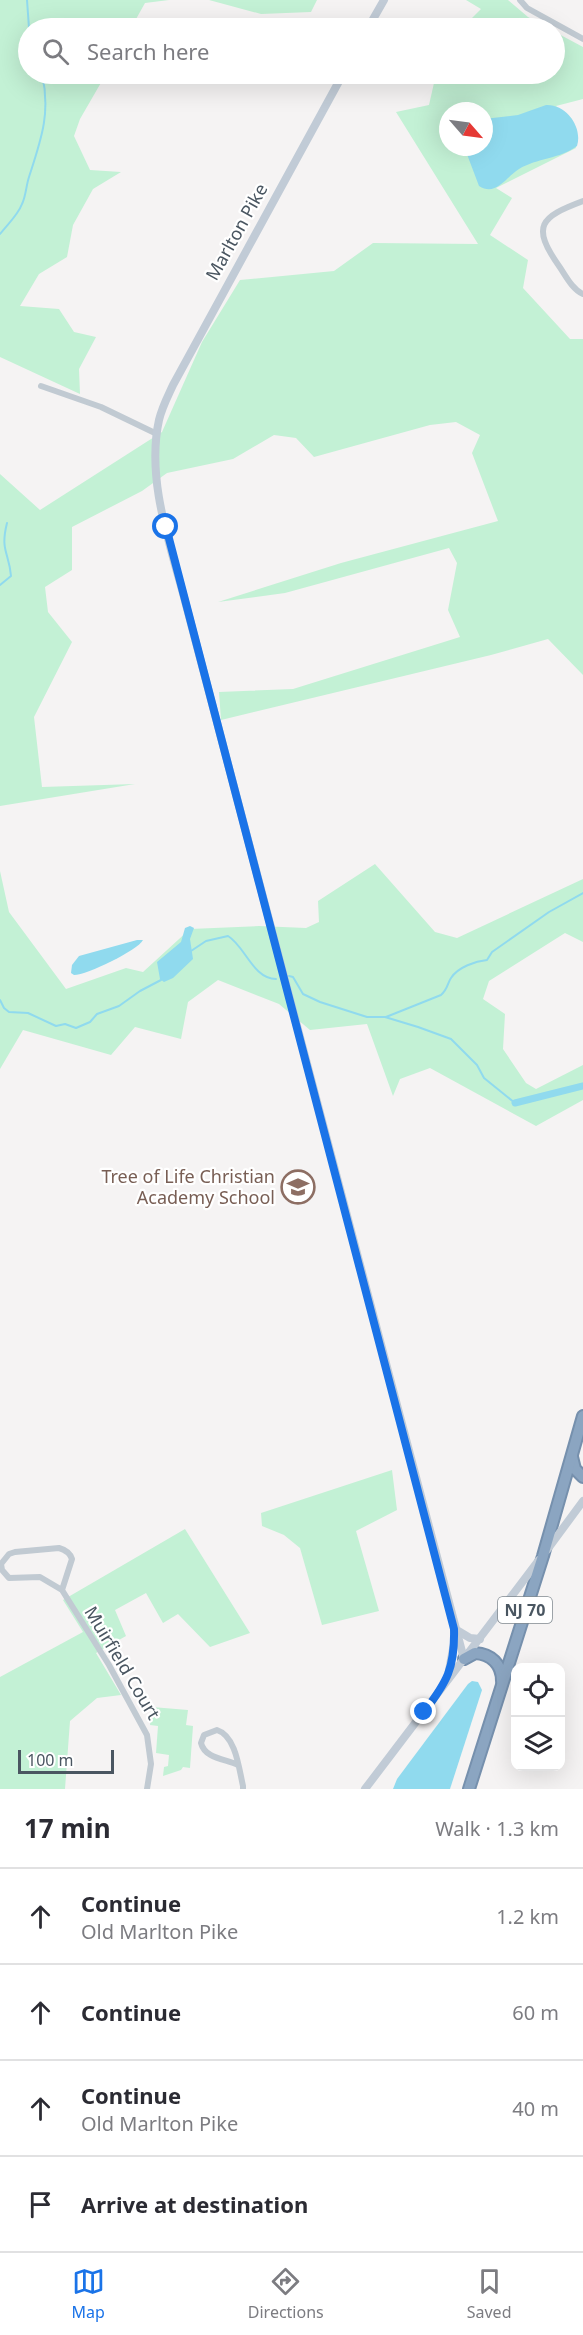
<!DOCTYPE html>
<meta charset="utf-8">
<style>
body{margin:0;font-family:"Noto Sans",sans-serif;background:#f7f7f7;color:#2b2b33}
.controls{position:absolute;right:18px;bottom:18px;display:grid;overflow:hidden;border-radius:12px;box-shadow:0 6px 24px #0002}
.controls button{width:54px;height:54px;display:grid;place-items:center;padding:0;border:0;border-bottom:2px solid #e1e1e2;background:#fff;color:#2b2b33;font:30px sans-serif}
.compass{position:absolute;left:439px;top:102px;width:54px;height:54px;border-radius:50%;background:#fff;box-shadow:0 6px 24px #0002;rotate:118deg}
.scale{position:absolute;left:18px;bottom:15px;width:96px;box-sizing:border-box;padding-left:6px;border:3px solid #4a5661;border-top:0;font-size:16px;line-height:21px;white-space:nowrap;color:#4a5661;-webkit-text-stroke:4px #fff;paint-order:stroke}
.stop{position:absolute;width:18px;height:18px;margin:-14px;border:4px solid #1a73e8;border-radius:50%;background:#fff}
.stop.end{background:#1a73e8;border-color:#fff;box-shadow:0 2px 6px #0008}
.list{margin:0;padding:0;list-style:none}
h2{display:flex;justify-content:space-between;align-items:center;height:78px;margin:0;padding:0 24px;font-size:26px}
h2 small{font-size:20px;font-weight:400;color:#7c7c81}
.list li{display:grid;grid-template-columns:39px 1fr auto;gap:18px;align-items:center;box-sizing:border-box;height:96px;padding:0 24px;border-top:2px solid #e1e1e2}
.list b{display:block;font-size:22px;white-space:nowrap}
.list p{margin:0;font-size:20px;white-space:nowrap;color:#7c7c81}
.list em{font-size:20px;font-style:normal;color:#7c7c81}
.icon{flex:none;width:33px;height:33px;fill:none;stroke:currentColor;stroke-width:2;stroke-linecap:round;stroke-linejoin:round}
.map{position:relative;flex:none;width:583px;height:1789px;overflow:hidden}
.search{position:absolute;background:#fff;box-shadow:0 6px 24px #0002;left:18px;right:18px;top:18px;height:66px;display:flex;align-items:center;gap:15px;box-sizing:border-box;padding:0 21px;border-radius:33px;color:#7c7c81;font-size:22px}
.sheet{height:462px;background:#fff}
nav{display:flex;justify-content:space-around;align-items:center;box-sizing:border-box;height:84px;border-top:2px solid #e1e1e2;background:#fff;font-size:16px;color:#7c7c81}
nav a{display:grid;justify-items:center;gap:3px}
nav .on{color:#1a73e8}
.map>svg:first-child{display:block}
.green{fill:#c3f1d5;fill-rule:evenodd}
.water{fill:#90daee}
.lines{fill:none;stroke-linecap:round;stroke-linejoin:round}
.stream{stroke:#90daee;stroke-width:2}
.canal{stroke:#90daee;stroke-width:7}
.highway-casing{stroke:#7690ad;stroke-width:14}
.street{stroke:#c1cad2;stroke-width:6}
.secondary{stroke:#c1cbd6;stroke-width:8}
.highway{stroke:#8ba5c1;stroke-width:10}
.route{stroke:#1a73e8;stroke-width:8}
.labels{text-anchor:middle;stroke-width:4.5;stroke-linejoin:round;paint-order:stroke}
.shield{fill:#fff;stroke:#808990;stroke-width:1.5}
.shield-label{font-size:16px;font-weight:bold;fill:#4a5661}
.street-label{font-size:18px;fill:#4a5661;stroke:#fff}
.education-label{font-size:18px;fill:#785e54;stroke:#fff;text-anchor:end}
</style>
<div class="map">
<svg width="583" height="1789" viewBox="0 0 583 1789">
<rect width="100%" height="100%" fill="#f5f3f3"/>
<g class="green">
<path d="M 0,0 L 169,0 L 145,3 L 131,28 L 28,28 L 28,74 L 106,74 L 80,119 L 74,136 L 90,170 L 121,172 L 93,189 L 73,225 L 67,257 L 39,274 L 20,306 L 59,309 L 74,332 L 96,337 L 79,369 L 80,394 L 0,357 Z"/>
<path d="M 209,0 L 317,0 L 311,12 L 261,14 Z"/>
<path d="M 466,0 L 508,0 L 528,17 L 549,28 L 462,28 L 481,9 Z"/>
<path d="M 555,32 L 583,47 L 583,99 L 556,106 L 572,119 L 576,148 L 496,188 L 512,198 L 490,235 L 528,260 L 523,288 L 570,339 L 583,339 L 583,675 L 548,639 L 491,655 L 221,720 L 219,692 L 293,689 L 460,637 L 448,610 L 457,563 L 449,548 L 285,593 L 218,602 L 341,563 L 498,521 L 472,453 L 480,435 L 456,422 L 430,425 L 314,457 L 296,438 L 274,435 L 233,459 L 167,473 L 142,491 L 72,527 L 72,570 L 45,587 L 48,612 L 72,642 L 34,717 L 42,787 L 135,784 L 0,806 L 0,474 L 40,510 L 162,432 L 202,342 L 240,280 L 334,271 L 373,243 L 478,244 L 396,112 L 429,105 L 436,74 L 554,74 ZM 448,111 L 484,111 L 484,147 L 448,147 Z"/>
<path d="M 375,864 L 435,932 L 457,938 L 583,879 L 583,942 L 565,933 L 489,981 L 483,999 L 505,1014 L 503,1049 L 526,1083 L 536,1089 L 583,1065 L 583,1100 L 536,1126 L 430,1068 L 400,1079 L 393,1096 L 367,1024 L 310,1030 L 279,1004 L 218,980 L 188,1002 L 181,1039 L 135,1027 L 111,1055 L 23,1030 L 0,1069 L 0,871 L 9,912 L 66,989 L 126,968 L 143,972 L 190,929 L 259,926 L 306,928 L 319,922 L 318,901 Z"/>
<path d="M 392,1470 L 397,1510 L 356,1531 L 379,1611 L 322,1625 L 300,1548 L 284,1535 L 262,1526 L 261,1513 Z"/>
<path d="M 185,1529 L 250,1633 L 210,1647 L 178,1614 L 163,1623 L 146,1593 L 115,1610 L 126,1636 L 96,1653 L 121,1695 L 97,1698 L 70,1721 L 65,1789 L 0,1789 L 0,1677 L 83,1632 L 63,1600 Z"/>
<path d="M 152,1707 L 188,1710 L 186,1725 L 193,1726 L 190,1768 L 183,1767 L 181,1770 L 163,1776 L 164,1767 L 168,1766 L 169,1755 L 156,1753 L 158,1726 L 150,1725 Z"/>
</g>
<g class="water">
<path d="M 546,105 C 566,104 583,127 577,146 C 560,159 537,158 519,169 C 506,177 496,197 479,186 L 465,149 L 484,147 L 484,119 L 518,115 Z"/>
<path d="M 190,926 L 194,928 L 190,939 L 193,959 L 173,978 L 164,982 L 160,979 L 157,962 L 181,942 L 185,928 Z"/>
<path d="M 137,940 L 143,940 C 138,950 87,975 74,975 L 71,973 L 72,965 L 79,956 Z"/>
<path d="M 472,1681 L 478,1682 L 482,1690 L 450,1789 L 393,1789 L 397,1779 L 468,1684 Z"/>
</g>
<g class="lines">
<g class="stream">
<path d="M 27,0 L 29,28"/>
<path d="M 0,234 C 7,225 18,215 22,204 C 26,196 26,186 29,177 C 41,140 51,113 42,74"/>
<path d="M 0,585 L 11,576 C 9,552 0,551 7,523"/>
<path d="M 191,951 L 206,941 L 228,936 C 245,946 253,979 276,979"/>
<path d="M 289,976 L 293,977 L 303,994 L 320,1002 L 367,1017 L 385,1017 L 418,1027 L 451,1039 L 477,1065 L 484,1078 L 515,1103"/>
<path d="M 0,1000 L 4,1008 L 9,1012 L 28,1013 L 56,1026 L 65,1024 L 76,1028 L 90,1022 L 97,1014 L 119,1006 L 140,991 L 161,980"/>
<path d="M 386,1017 L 441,995 C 448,989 447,984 451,978 C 458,967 476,961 487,960 L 492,952 L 549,912 L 583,893"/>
</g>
<path class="canal" d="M 515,1103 L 583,1086"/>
<defs>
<g id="highway">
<path d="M 572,1457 L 575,1469 L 583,1477"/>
<path d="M 464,1659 L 475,1653 C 491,1654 502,1664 502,1681"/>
<path d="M 469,1789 L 543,1556 L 583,1416"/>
</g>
</defs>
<use href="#highway" class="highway-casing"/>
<g class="street">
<path d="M 520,0 L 527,8 L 583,39"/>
<path d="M 583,201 C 540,217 531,226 559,266 C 566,276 572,289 583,294"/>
<path d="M 41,386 L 101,407 L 157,434"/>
<path d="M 62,1590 L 72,1559 C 70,1553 66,1550 59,1548 L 15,1552 L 9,1554 L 1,1564 L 2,1570 L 9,1578 L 40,1577 L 62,1590 L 109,1665 L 147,1735 L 151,1764 L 147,1789"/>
<path d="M 238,1765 C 226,1759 205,1759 201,1743 L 204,1735 L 217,1730 C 236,1736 239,1769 243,1786 L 243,1789"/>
</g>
<g class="secondary">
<path d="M 368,28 L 384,0"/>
<path d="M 343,74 L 173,385 C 168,396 162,407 159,420 C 146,479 170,544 185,601 L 464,1659"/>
<path d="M 547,1550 L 583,1501"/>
<path d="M 455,1629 L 470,1638 L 480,1639"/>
<path d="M 448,1676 L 455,1638"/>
<path d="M 365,1789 L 539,1560"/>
</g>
<use href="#highway" class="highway"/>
</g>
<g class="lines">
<path class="route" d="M 166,527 L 454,1629 C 455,1668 447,1682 424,1712"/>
</g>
<defs>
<symbol id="school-ring" viewBox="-11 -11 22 22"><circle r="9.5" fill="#fff" stroke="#8d6e63" stroke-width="1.5"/><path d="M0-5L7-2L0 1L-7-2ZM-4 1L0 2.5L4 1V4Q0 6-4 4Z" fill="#8d6e63"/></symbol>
</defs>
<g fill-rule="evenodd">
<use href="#school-ring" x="279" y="1168" width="38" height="38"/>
</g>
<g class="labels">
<rect class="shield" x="498" y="1597" width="54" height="26" rx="4.5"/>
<g class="shield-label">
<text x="525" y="1616">NJ 70</text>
</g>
<g class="street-label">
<text transform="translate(237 232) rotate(-61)" y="6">Marlton Pike</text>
<text transform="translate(122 1663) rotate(59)" y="6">Muirfield Court</text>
</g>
<g class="education-label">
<text x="275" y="1183">Tree of Life Christian<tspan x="275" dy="21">Academy School</tspan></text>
</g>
</g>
</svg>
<div class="controls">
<button><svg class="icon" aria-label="locate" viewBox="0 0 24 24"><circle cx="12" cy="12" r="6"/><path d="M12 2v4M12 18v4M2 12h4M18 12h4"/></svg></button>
<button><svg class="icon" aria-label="layers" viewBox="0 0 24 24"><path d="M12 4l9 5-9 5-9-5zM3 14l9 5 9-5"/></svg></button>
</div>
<svg class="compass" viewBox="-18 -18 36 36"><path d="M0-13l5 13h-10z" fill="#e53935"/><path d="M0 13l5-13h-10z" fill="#7c7c81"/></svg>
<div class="scale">100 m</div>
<div class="stop" style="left:166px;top:527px"></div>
<div class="stop end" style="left:424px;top:1712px"></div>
<div class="search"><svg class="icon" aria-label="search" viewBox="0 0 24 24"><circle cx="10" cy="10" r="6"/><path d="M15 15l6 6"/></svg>Search here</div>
</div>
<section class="sheet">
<h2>17 min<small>Walk · 1.3 km</small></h2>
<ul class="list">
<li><svg class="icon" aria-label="ahead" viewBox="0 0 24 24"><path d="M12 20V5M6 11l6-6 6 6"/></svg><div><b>Continue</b><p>Old Marlton Pike</p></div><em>1.2 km</em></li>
<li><svg class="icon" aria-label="ahead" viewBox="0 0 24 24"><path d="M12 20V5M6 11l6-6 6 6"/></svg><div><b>Continue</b></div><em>60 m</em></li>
<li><svg class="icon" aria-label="ahead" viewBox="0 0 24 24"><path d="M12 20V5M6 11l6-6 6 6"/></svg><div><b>Continue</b><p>Old Marlton Pike</p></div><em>40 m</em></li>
<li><svg class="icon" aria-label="arrive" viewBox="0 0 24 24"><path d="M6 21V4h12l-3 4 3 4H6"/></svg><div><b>Arrive at destination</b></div></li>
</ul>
</section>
<nav>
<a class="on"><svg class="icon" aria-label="map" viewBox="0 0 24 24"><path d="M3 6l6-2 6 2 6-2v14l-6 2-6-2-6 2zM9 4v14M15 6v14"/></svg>Map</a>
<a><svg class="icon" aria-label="directions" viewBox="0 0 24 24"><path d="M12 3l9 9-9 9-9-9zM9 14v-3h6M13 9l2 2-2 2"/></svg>Directions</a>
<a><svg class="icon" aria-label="saved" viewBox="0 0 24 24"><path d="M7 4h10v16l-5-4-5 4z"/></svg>Saved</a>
</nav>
